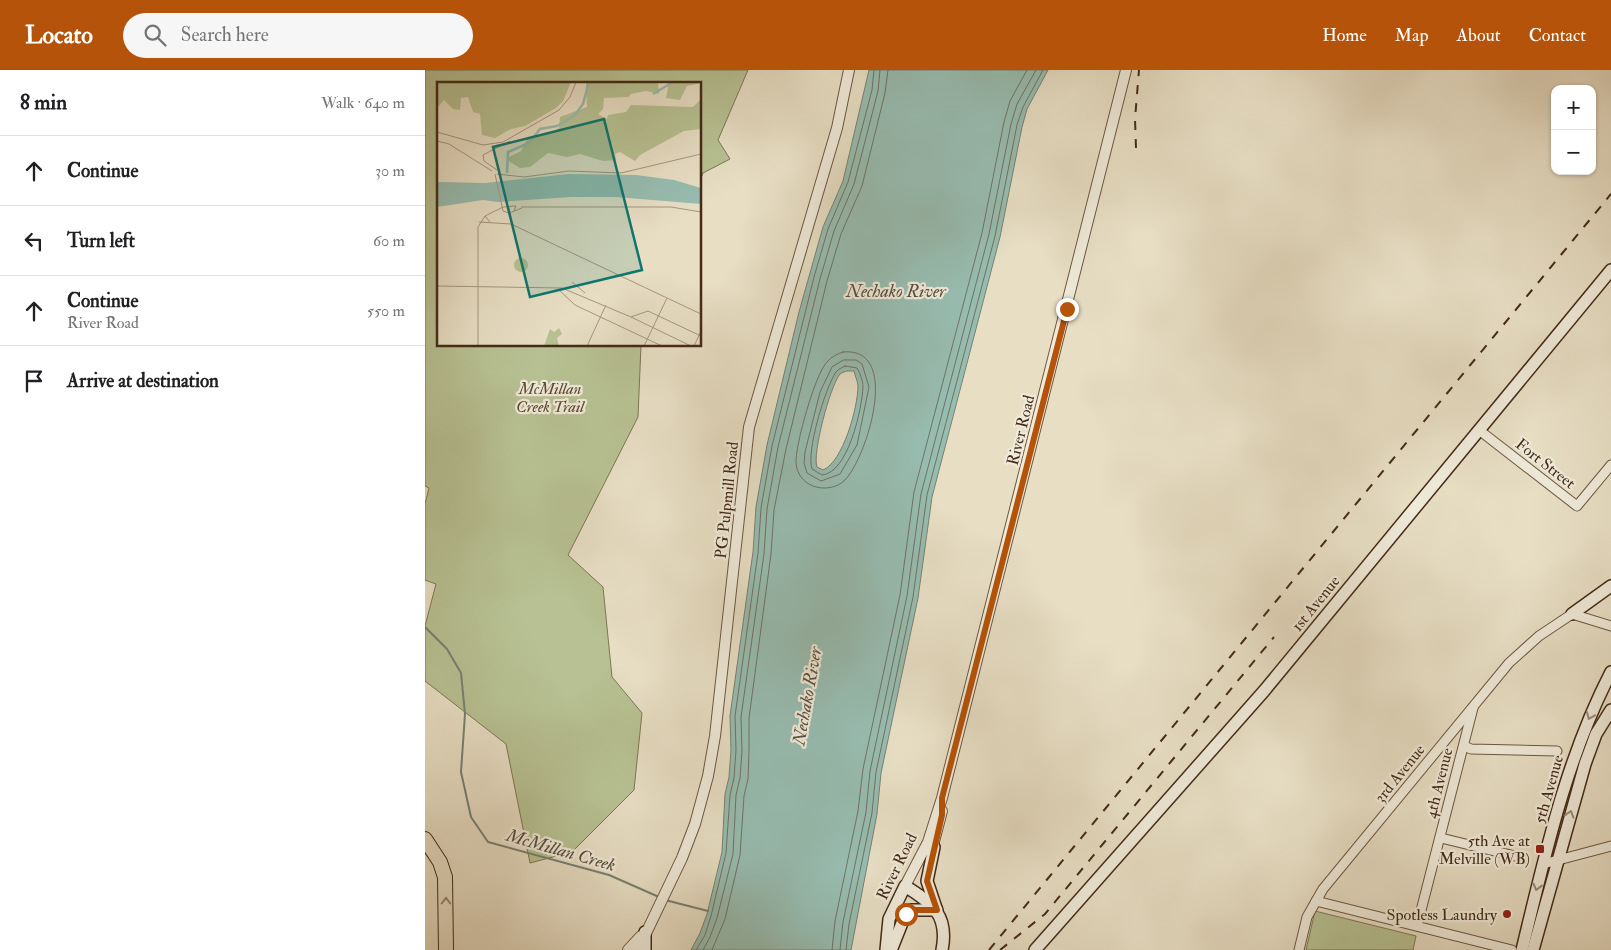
<!DOCTYPE html>
<meta charset="utf-8">
<style>
body{margin:0;font-family:"IM FELL Double Pica",serif;background:#f6f6f6;color:#202124}
.controls{position:absolute;right:15px;top:15px;display:grid;overflow:hidden;border-radius:10px;box-shadow:0 1px 4px #0004}
.controls button{width:45px;height:45px;display:grid;place-items:center;padding:0;border:0;border-bottom:1px solid #e0e0e0;background:#fff;color:#202124;font:25px sans-serif}
.stop{position:absolute;width:15px;height:15px;margin:-11px;border:4px solid #b45309;border-radius:50%;background:#fff}
.stop.end{background:#b45309;border-color:#fff;box-shadow:0 1px 5px #0008}
.list{margin:0;padding:0;list-style:none}
h2{display:flex;justify-content:space-between;align-items:center;height:65px;margin:0;padding:0 20px;font-size:21px}
h2 small{font-size:16px;font-weight:400;color:#757577}
.list li{display:grid;grid-template-columns:32px 1fr auto;gap:15px;align-items:center;box-sizing:border-box;height:70px;padding:0 20px;border-top:1px solid #e0e0e0}
.list b{display:block;font-size:19px;white-space:nowrap}
.list p{margin:0;font-size:16px;white-space:nowrap;color:#757577}
.list em{font-size:16px;font-style:normal;color:#757577}
.icon{flex:none;width:28px;height:28px;fill:none;stroke:currentColor;stroke-width:2;stroke-linecap:round;stroke-linejoin:round}
.map{position:relative;flex:none;width:1186px;height:880px;overflow:hidden}
header{display:flex;align-items:center;gap:30px;box-sizing:border-box;height:70px;padding:0 25px;background:#b45309;color:#fff}
header strong{font-size:24px}
nav{display:flex;gap:28px;margin-inline-start:auto;font-size:18px}
.search{width:350px;height:45px;background:#f6f6f6;display:flex;align-items:center;gap:12px;box-sizing:border-box;padding:0 18px;border-radius:28px;color:#757577;font-size:19px}
main{display:flex}
aside{flex:1;background:#fff}
.map>svg:first-child{display:block}
.green{fill:#b7c193;stroke:#7e7655}
.water{fill:#97bcb0;stroke:#768273;fill-rule:evenodd}
.lines{fill:none;stroke-linecap:round;stroke-linejoin:round}
.shore{stroke:#6e7364;stroke-width:1}
.stream{stroke:#768273;stroke-width:2}
.minor-casing{stroke:#6d5742;stroke-width:11}
.tertiary-casing{stroke:#6d5742;stroke-width:12}
.secondary-casing{stroke:#442a17;stroke-width:14}
.trunk-casing{stroke:#442a17;stroke-width:16}
.minor{stroke:#efead9;stroke-width:9}
.tertiary{stroke:#efead9;stroke-width:10}
.secondary{stroke:#efead9;stroke-width:11}
.trunk{stroke:#e7dec4;stroke-width:14}
.rail{stroke:#442a17;stroke-width:2;stroke-dasharray:9 9;stroke-linecap:butt}
.oneway{stroke:#9a8a78}
.oneway2{stroke:#96846e}
.route{stroke:#b45309;stroke-width:6}
.poi-dot{fill:#8f2418;stroke:#efead9;stroke-width:2}
.labels{text-anchor:middle;stroke-width:4.5;stroke-linejoin:round;paint-order:stroke}
.park-label{font-size:16px;font-style:italic;fill:#5b4830;stroke:#efead9}
.street-label{font-size:16px;fill:#442a17;stroke:#efead9}
.poi-label{font-size:16px;fill:#442a17;stroke:#efead9;text-anchor:end}
.water-label{font-size:18px;font-style:italic;fill:#594e3d;stroke:#efead9}
.inset-river{fill:none;stroke:#97bcb0;stroke-width:2.5}
.inset-road{fill:none;stroke:#a6967f;stroke-width:1}
.view{fill:#0f766e;fill-opacity:0.15;stroke:#0f766e;stroke-width:2.5}
.inset-edge{fill:none;stroke:#442a17;stroke-width:2.5}
</style>
<header>
<strong>Locato</strong>
<div class="search"><svg class="icon" aria-label="search" viewBox="0 0 24 24"><circle cx="10" cy="10" r="6"/><path d="M15 15l6 6"/></svg>Search here</div>
<nav><a>Home</a><a>Map</a><a>About</a><a>Contact</a></nav>
</header>
<main>
<aside>
<h2>8 min<small>Walk · 640 m</small></h2>
<ul class="list">
<li><svg class="icon" aria-label="ahead" viewBox="0 0 24 24"><path d="M12 20V5M6 11l6-6 6 6"/></svg><div><b>Continue</b></div><em>30 m</em></li>
<li><svg class="icon" aria-label="left" viewBox="0 0 24 24"><path d="M17 20v-9H6M10 6l-5 5 5 5"/></svg><div><b>Turn left</b></div><em>60 m</em></li>
<li><svg class="icon" aria-label="ahead" viewBox="0 0 24 24"><path d="M12 20V5M6 11l6-6 6 6"/></svg><div><b>Continue</b><p>River Road</p></div><em>550 m</em></li>
<li><svg class="icon" aria-label="arrive" viewBox="0 0 24 24"><path d="M6 21V4h12l-3 4 3 4H6"/></svg><div><b>Arrive at destination</b></div></li>
</ul>
</aside>
<div class="map">
<svg width="1186" height="880" viewBox="0 0 1186 880">
<rect width="100%" height="100%" fill="#e7dec4"/>
<filter id="stains"><feTurbulence type="fractalNoise" baseFrequency=".004" numOctaves="4"/><feColorMatrix values="0 0 0 0 .2 0 0 0 0 .09 0 0 0 0 .02 0 0 0 .5 -.17"/></filter>
<radialGradient id="worn" r=".72"><stop offset=".6" stop-color="#630" stop-opacity="0"/><stop offset="1" stop-color="#630" stop-opacity=".3"/></radialGradient>
<g class="green">
<path d="M 0,0 L 323,0 L 293,70 L 305,89 L 278,103 L 275,111 L 275,14 L 14,14 L 14,275 L 216,275 L 213,347 L 143,485 L 178,517 L 187,607 L 217,643 L 209,720 L 147,782 L 105,793 L 81,674 L 0,611 L 0,556 L 11,514 L 0,510 L 0,434 L 4,418 L 0,416 Z"/>
<path d="M 890,841 L 991,866 L 988,880 L 881,880 Z"/>
</g>
<path class="water" d="M 444,0 L 623,0 L 602,39 L 597,57 L 575,167 L 507,427 L 493,528 L 456,703 L 452,744 L 426,880 L 266,880 L 275,863 L 282,844 L 297,782 L 300,724 L 304,707 L 306,680 L 305,646 L 328,482 L 331,437 L 342,375 L 374,242 L 398,157 L 418,111 ZM 422,301 L 429,301 C 430,306 433,312 433,316 C 433,337 418,392 398,400 L 392,397 C 387,384 405,316 415,304 C 416,303 421,301 422,301 Z"/>
<g class="lines">
<g class="shore">
<path d="M 418,282 C 477,276 442,387 420,410 C 412,418 399,420 388,416 C 378,412 372,404 371,393 C 370,376 390,304 402,292 C 406,287 412,284 418,282 Z"/>
<path d="M 419,290 L 431,290 L 437,294 L 444,317 L 432,375 L 415,404 L 396,411 L 382,403 L 379,393 L 380,382 L 395,322 L 407,297 Z"/>
<path d="M 420,296 L 432,298 C 435,303 438,311 438,317 C 437,339 423,403 397,405 L 387,399 C 381,382 400,318 411,302 C 413,299 417,298 420,296 Z"/>
<path d="M 271,880 L 280,865 L 286,846 L 301,783 L 305,725 L 309,708 L 311,680 L 310,646 L 333,483 L 336,438 L 347,376 L 389,207 L 403,159 L 423,112 L 447,20 L 449,0"/>
<path d="M 278,880 L 285,867 L 292,848 L 308,784 L 311,725 L 315,708 L 317,681 L 316,647 L 339,484 L 342,439 L 353,377 L 395,209 L 409,161 L 429,114 L 453,21 L 455,0"/>
<path d="M 287,880 L 300,849 L 315,785 L 319,726 L 323,709 L 324,681 L 324,648 L 346,484 L 349,440 L 361,379 L 402,211 L 416,164 L 437,116 L 460,23 L 463,0"/>
<path d="M 407,880 L 410,851 L 433,741 L 438,699 L 475,525 L 489,422 L 557,163 L 579,52 L 585,31 L 602,0"/>
<path d="M 415,880 L 418,852 L 441,742 L 445,701 L 482,526 L 496,424 L 564,164 L 586,54 L 592,34 L 611,0"/>
<path d="M 421,880 L 424,854 L 447,743 L 451,702 L 488,527 L 502,425 L 570,166 L 592,55 L 598,37 L 618,0"/>
</g>
<g class="stream">
<path d="M 0,557 L 22,579 L 36,603 L 40,644 L 36,702 L 46,747 L 63,772 L 184,805 L 234,827"/>
<path d="M 240,830 L 283,841"/>
</g>
<defs>
<g id="minor">
<path d="M 1054,360 L 1152,436 L 1186,395"/>
<path d="M 1039,676 L 1046,679 L 1132,681"/>
<path d="M 1016,768 L 1094,787"/>
<path d="M 1118,794 L 1186,776"/>
<path d="M 891,831 L 1087,880"/>
<path d="M 992,856 L 1048,638"/>
<path d="M 874,880 L 882,847 L 898,819 L 1084,593 L 1114,566 L 1147,544 L 1186,556"/>
</g>
<g id="tertiary">
<path d="M 506,783 L 517,741"/>
<path d="M 480,816 L 503,772 L 517,728 L 701,0"/>
<path d="M 203,880 L 216,866"/>
<path d="M 213,880 L 257,788 L 270,754 L 283,706 L 290,666 L 324,357 L 412,58 L 424,0"/>
</g>
<g id="secondary">
<path d="M 1147,544 L 1186,516"/>
<path d="M 509,777 L 502,811 L 511,838"/>
<path d="M 220,862 L 220,880"/>
<path d="M 467,878 L 481,843 L 486,840 L 512,840"/>
<path d="M 461,880 L 464,849 L 480,816 C 507,833 524,845 517,880"/>
<path d="M 610,880 L 839,621 L 1186,200"/>
<path d="M 1097,880 C 1120,785 1141,689 1186,602"/>
<path d="M 1108,880 L 1160,694 L 1171,664 L 1186,640"/>
</g>
<path id="trunk" d="M 0,769 L 15,792 L 20,807 L 21,880"/>
</defs>
<use href="#minor" class="minor-casing"/>
<use href="#tertiary" class="tertiary-casing"/>
<use href="#secondary" class="secondary-casing"/>
<use href="#trunk" class="trunk-casing"/>
<use href="#minor" class="minor"/>
<use href="#tertiary" class="tertiary"/>
<use href="#secondary" class="secondary"/>
<use href="#trunk" class="trunk"/>
<g class="rail">
<path d="M 711,78 L 710,49 L 714,0"/>
<path d="M 564,880 L 1186,124"/>
<path d="M 575,880 L 620,844 L 849,567"/>
</g>
</g>
<defs><path id="oneway-chevron" d="M-2-3.5L2.5 0L-2 3.5" fill="none" stroke-width="1.6" stroke-linecap="round" stroke-linejoin="round" transform="scale(1.25)"/></defs>
<g class="oneway">
<use href="#oneway-chevron" transform="translate(1165 646) rotate(113)"/>
<use href="#oneway-chevron" transform="translate(1145 744) rotate(-73)"/>
<use href="#oneway-chevron" transform="translate(1112 817) rotate(104)"/>
</g>
<use class="oneway2" href="#oneway-chevron" transform="translate(21 831) rotate(-90)"/>
<g class="lines">
<path class="route" d="M 481,844 L 486,840 L 512,840 L 502,811 L 517,745 L 517,728 L 642,239"/>
</g>
<g class="poi-dot">
<rect x="1110" y="774" width="10" height="10" rx="2.5"/>
<circle cx="1082" cy="844" r="5"/>
</g>
<g class="labels">
<g class="park-label">
<text x="125" y="324">McMillan<tspan x="125" dy="18">Creek Trail</tspan></text>
</g>
<g class="street-label">
<text transform="translate(595 360) rotate(-76)" y="6">River Road</text>
<text transform="translate(1121 393) rotate(38)" y="6">Fort Street</text>
<text transform="translate(301 430) rotate(-84)" y="6">PG Pulpmill Road</text>
<text transform="translate(890 533) rotate(-51)" y="6">1st Avenue</text>
<text transform="translate(974 703) rotate(-51)" y="6">3rd Avenue</text>
<text transform="translate(1013 713) rotate(-76)" y="6">4th Avenue</text>
<text transform="translate(1123 719) rotate(-74)" y="6">5th Avenue</text>
<text transform="translate(471 796) rotate(-64)" y="6">River Road</text>
</g>
<g class="poi-label">
<text x="1105" y="776">5th Ave at<tspan x="1105" dy="18">Melville (WB)</tspan></text>
<text x="1072" y="850">Spotless Laundry</text>
</g>
<g class="water-label">
<text x="471" y="227">Nechako River</text>
<text transform="translate(382 626) rotate(-80)" y="6">Nechako River</text>
<text transform="translate(136 780) rotate(16)" y="6">McMillan Creek</text>
</g>
</g>
<g transform="translate(12 12)">
<rect width="264" height="264" fill="#e7dec4"/>
<path d="M 0,0 L 134,0 L 126,19 L 119,26 L 88,44 L 74,47 L 58,56 L 45,53 L 43,32 L 36,30 L 31,15 L 24,16 L 23,28 L 16,27 L 7,18 L 0,26 ZM 149,0 L 221,0 L 222,12 L 209,9 L 194,12 L 191,15 L 167,16 L 166,27 L 161,32 L 170,37 L 171,33 L 189,30 L 194,23 L 256,25 L 264,17 L 264,47 L 247,49 L 203,73 L 198,79 L 183,70 L 178,72 L 179,78 L 166,79 L 143,72 L 130,75 L 111,71 L 93,85 L 83,86 L 73,80 L 70,76 L 84,69 L 91,55 L 114,51 L 122,46 L 123,35 L 150,25 ZM 232,0 L 264,0 L 264,1 L 250,4 L 243,18 L 229,16 ZM77 183a7 7 0 1 1 14 0a7 7 0 1 1-14 0ZM 122,246 L 125,252 L 120,256 L 122,264 L 107,264 L 113,247 L 117,250 Z" fill="#b7c193"/>
<path d="M 131,92 L 199,93 L 237,98 L 264,106 L 264,122 L 179,115 L 134,115 L 61,120 L 46,118 L 0,125 L 0,100 L 49,101 Z" fill="#97bcb0"/>
<path class="inset-river" d="M 216,12 L 236,0M 70,91 L 71,70 L 92,61 L 103,47 L 120,44 L 137,34 L 146,22 L 152,0"/>
<path class="inset-road" d="M 0,50 L 46,63 L 66,60 L 122,28 L 133,15 L 139,0M 0,59 L 12,62 L 55,89M 60,88 L 47,79 L 46,73 L 73,59M 58,92 L 66,129 L 72,131 L 85,126M 60,92 L 87,95 L 132,89 L 184,91 L 264,72M 84,125 L 234,125 L 264,130M 42,140 L 74,142 L 230,216M 53,140 L 48,134 L 66,125 L 79,124 L 77,129M 135,200 L 148,211M 0,204 L 125,206 L 194,235 L 211,229 L 264,254M 121,207 L 138,223 L 225,264M 194,235 L 254,264M 41,264 L 41,145 L 48,134M 150,264 L 169,223M 207,264 L 230,216 L 264,232M 257,264 L 264,249"/>
<path class="view" d="M 167,37 L 205,188 L 93,215 L 56,65 Z"/>
<rect width="264" height="264" class="inset-edge"/>
</g>
<rect width="100%" height="100%" filter="url(#stains)"/>
<rect width="100%" height="100%" fill="url(#worn)"/>
</svg>
<div class="controls">
<button>+</button>
<button>−</button>
</div>
<div class="stop" style="left:481px;top:844px"></div>
<div class="stop end" style="left:642px;top:239px"></div>
</div>
</main>
